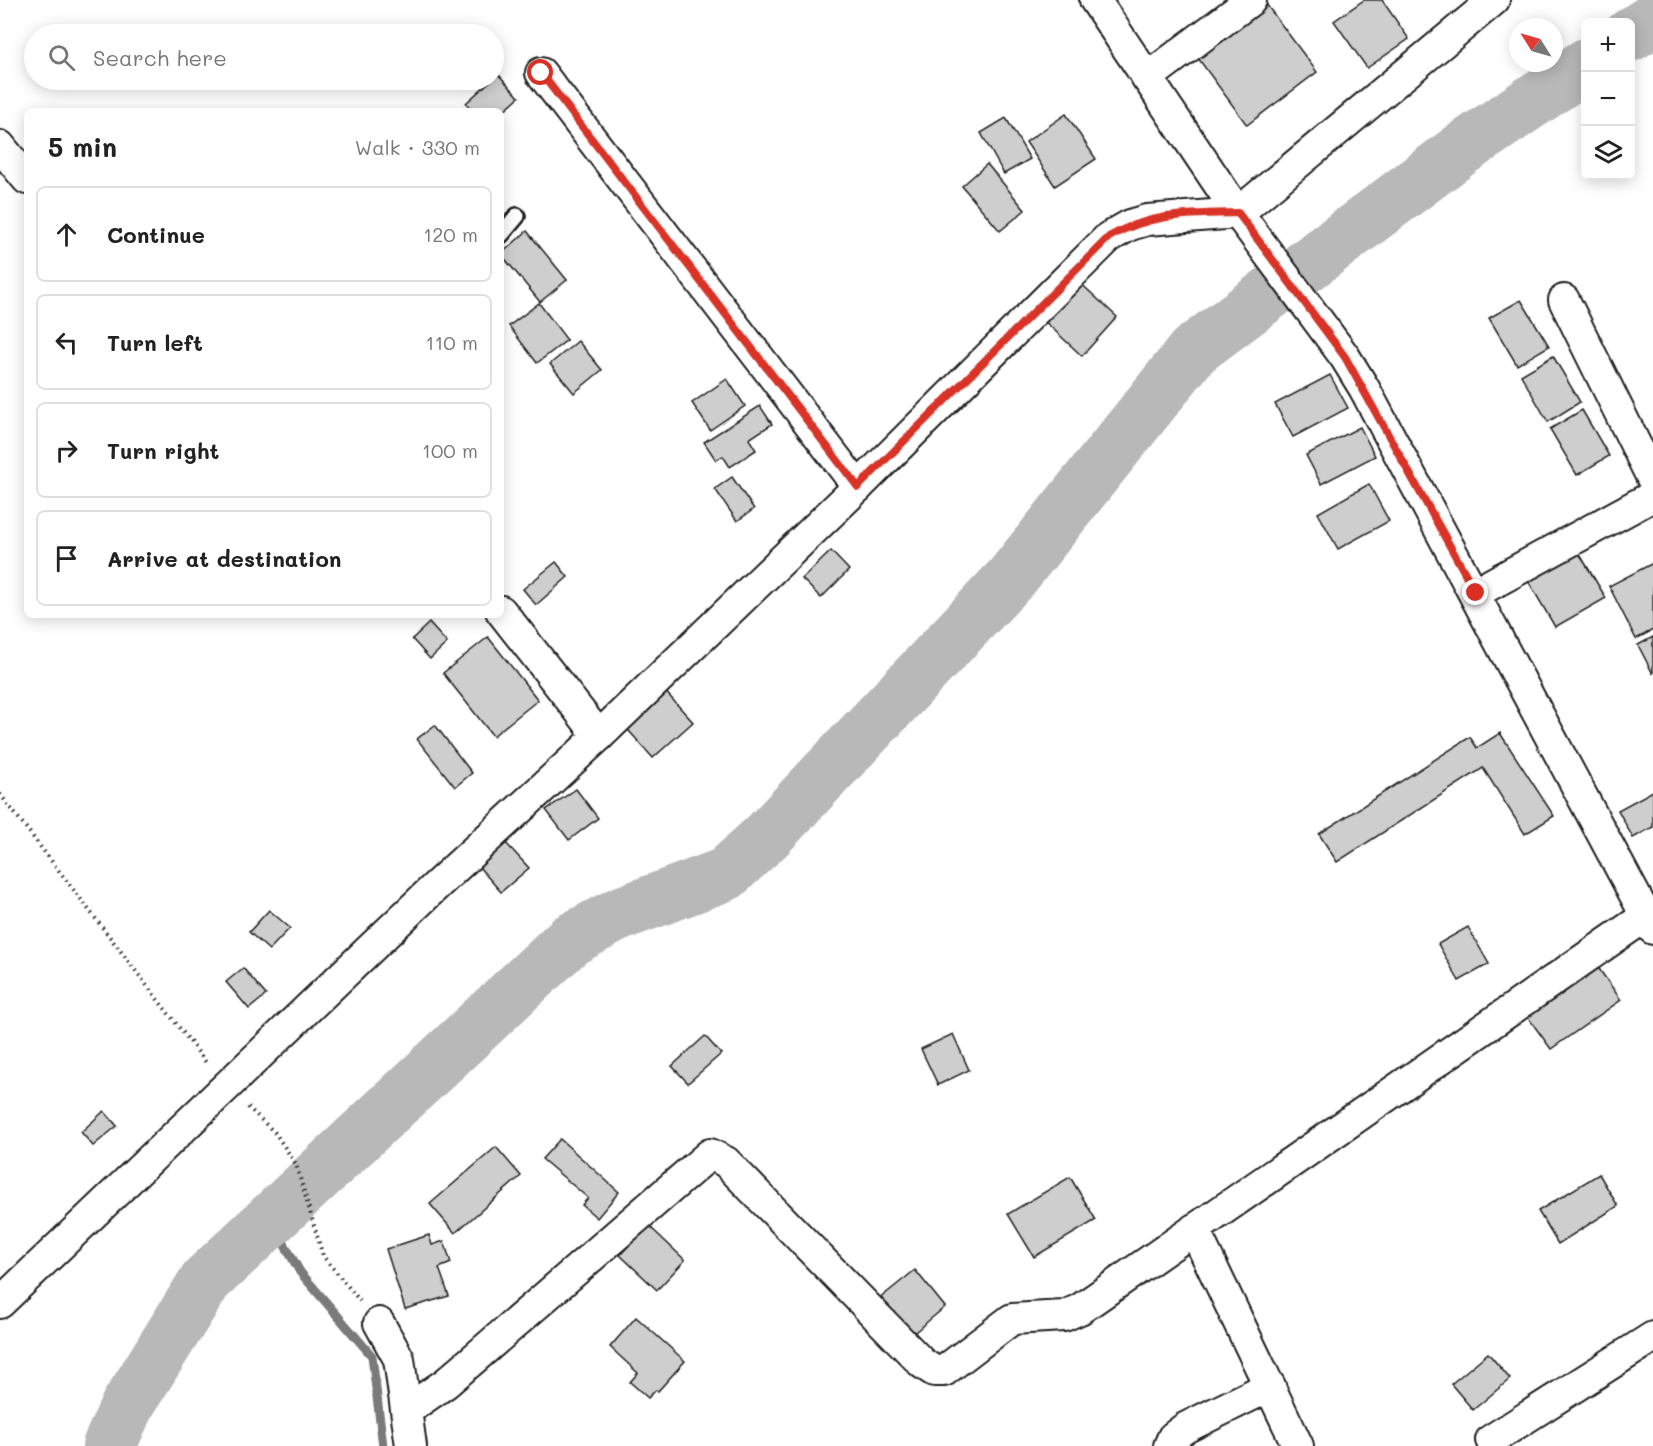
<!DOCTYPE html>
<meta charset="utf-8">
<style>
body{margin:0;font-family:Mali,sans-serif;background:#f6f6f6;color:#222}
.controls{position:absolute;right:18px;top:18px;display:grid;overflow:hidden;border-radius:9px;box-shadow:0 3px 15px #0003}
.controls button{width:54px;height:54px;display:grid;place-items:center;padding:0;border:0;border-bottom:2px solid #e0e0e0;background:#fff;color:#222;font:30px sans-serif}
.compass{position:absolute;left:1509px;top:18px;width:54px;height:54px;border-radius:50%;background:#fff;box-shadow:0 3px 15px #0003;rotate:307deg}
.stop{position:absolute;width:18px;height:18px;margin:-14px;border:4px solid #d93025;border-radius:50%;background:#fff}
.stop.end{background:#d93025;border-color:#fff;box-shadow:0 2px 6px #0008}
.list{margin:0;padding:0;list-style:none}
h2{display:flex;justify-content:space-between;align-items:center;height:78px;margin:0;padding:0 24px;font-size:26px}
h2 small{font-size:20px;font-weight:400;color:#767676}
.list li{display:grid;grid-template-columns:39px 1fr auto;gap:18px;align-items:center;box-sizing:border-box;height:96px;margin:0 12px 12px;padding:0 12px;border:2px solid #e0e0e0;border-radius:9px}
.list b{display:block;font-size:22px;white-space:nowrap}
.list em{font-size:20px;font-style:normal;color:#767676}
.icon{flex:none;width:33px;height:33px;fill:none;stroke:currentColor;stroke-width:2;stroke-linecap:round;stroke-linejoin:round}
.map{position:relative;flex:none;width:1653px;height:1446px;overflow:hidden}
.search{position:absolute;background:#fff;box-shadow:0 3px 15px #0003;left:24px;top:24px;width:480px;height:66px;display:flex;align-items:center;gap:15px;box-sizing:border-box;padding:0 21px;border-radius:33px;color:#767676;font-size:22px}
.panel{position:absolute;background:#fff;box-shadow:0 3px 15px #0003;left:24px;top:108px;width:480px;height:510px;border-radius:9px}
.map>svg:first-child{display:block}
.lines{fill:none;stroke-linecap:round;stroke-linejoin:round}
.stream{stroke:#7a7a7a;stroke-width:9}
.river{stroke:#b8b8b8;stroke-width:54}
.building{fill:#cecece;stroke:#1c1c1c;stroke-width:1.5}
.lane-casing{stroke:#1c1c1c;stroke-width:20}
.street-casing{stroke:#1c1c1c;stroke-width:34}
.path{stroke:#1c1c1c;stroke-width:4;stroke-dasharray:1.5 4.5;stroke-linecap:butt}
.lane{stroke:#fff;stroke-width:15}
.street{stroke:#fff;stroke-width:30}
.route{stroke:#d93025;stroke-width:8}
</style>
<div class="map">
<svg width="1653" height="1446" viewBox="0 0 1653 1446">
<rect width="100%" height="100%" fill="#fff"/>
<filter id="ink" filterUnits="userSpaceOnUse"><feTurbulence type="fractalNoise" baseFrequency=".0167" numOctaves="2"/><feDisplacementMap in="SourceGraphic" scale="12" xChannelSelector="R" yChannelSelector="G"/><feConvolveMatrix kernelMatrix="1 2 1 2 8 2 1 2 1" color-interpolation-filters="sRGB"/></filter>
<g filter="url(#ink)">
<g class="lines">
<path class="stream" d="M 271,1220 L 300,1272 L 372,1356 L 383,1446"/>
<g class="river">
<path d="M 1630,35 L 1653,20"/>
<path d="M 109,1446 L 127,1406 L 206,1280 L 570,940 L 619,914 L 726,874 L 768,835 L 1012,577 L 1193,351 L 1462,149 L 1586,65"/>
</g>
</g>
<g class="building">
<path d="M 1263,0 L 1317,72 L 1247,125 L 1192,50 Z"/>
<path d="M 1364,0 L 1382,0 L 1409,39 L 1367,68 L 1334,21 Z"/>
<path d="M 498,74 L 519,97 L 501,113 L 473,111 L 466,103 Z"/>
<path d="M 1066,114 L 1096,159 L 1055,186 L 1026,142 Z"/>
<path d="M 1006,118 L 1030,159 L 1004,174 L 981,133 Z"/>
<path d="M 987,164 L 1025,210 L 1000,231 L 962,186 Z"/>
<path d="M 527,231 L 567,280 L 540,302 L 501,254 Z"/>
<path d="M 1075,278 L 1117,317 L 1082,356 L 1040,317 Z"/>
<path d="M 1521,300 L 1549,346 L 1517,365 L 1489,318 Z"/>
<path d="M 539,303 L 567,340 L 537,363 L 509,326 Z"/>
<path d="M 578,341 L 602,370 L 574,393 L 550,364 Z"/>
<path d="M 1553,356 L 1580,402 L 1548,422 L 1521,375 Z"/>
<path d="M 1330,375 L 1348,408 L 1293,437 L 1275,404 Z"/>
<path d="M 727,379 L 745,406 L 710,430 L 692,403 Z"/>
<path d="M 760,406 L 772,424 L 749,439 L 756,450 L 730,467 L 723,456 L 716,460 L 704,442 Z"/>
<path d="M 1582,410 L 1609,456 L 1577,475 L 1550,429 Z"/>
<path d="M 1360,427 L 1375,456 L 1321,484 L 1306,455 Z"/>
<path d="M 732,477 L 754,509 L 737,521 L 715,489 Z"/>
<path d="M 1369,484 L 1389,521 L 1338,549 L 1318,513 Z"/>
<path d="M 1573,543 L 1606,598 L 1555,627 L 1523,572 Z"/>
<path d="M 831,551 L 849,570 L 821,598 L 802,579 Z"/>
<path d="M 556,562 L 568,577 L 536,605 L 523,589 Z"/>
<path d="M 1653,563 L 1653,630 L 1636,639 L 1609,586 Z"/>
<path d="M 429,623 L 447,643 L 430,659 L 412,639 Z"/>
<path d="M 488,637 L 538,700 L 493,736 L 443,673 Z"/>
<path d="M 1653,637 L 1653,674 L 1638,645 Z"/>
<path d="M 662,688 L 693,722 L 653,758 L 622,723 Z"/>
<path d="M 435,725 L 472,773 L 455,787 L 417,739 Z"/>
<path d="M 1500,733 L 1554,816 L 1525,834 L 1483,768 L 1337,862 L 1319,834 L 1470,737 L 1477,748 Z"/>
<path d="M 576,789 L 598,818 L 569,840 L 546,810 Z"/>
<path d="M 1653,791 L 1653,827 L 1633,838 L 1618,810 Z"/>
<path d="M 505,842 L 529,868 L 501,892 L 478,866 Z"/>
<path d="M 269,910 L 290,928 L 269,950 L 249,932 Z"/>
<path d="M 1468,927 L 1489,964 L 1459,981 L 1438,944 Z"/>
<path d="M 1597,966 L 1621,1000 L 1551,1049 L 1527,1016 Z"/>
<path d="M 243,968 L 266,995 L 249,1009 L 226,982 Z"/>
<path d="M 953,1034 L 969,1070 L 938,1085 L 921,1049 Z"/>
<path d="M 705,1036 L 721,1054 L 688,1083 L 672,1066 Z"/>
<path d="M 104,1111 L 117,1126 L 93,1146 L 81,1132 Z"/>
<path d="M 560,1139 L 619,1192 L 597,1218 L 582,1205 L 588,1198 L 542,1159 Z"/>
<path d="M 496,1147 L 521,1176 L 455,1233 L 430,1204 Z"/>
<path d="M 1599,1174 L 1618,1206 L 1558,1244 L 1538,1211 Z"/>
<path d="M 1070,1177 L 1096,1220 L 1034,1257 L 1008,1214 Z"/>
<path d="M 648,1225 L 685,1260 L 657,1290 L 620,1255 Z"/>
<path d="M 429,1235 L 432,1245 L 444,1241 L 451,1263 L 439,1268 L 449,1296 L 405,1309 L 386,1249 Z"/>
<path d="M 915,1270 L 945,1307 L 909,1337 L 879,1299 Z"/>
<path d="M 636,1317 L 685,1361 L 658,1391 L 656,1390 L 648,1398 L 630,1382 L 638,1373 L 610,1347 Z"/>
<path d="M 1488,1353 L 1510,1379 L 1473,1410 L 1451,1384 Z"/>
</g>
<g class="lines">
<defs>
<path id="lane" d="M 501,235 L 517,216"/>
<g id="street">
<path d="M 1095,0 L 1238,213 L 1345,357 L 1364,388 L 1653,929"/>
<path d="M 541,73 L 858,487"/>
<path d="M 1147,78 L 1251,0"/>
<path d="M 0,146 L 27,179"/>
<path d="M 1564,300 L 1653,480"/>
<path d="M 1475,593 L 1653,496"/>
<path d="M 501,611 L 599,736"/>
<path d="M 1194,1229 L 1298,1446"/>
<path d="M 0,1303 L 438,884 L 599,736 L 858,487 L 1109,237 L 1130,225 L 1147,220 L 1238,213 L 1494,0"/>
<path d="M 379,1323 L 399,1359 L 411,1446"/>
<path d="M 407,1410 L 446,1383 L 710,1154 L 726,1162 L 922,1363 L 934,1371 L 944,1371 L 1012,1319 L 1064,1316 L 1080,1309 L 1646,916"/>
<path d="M 1491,1440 L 1653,1337"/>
<path d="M 1169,1446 L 1173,1437 L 1185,1428 L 1270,1386"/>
</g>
</defs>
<use href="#lane" class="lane-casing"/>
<use href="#street" class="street-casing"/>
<g class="path">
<path d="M 0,794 L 208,1065"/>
<path d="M 248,1107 L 275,1133 L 296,1164 L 323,1256 L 360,1301"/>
</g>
<use href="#lane" class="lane"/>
<use href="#street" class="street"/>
</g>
</g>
<g class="lines" filter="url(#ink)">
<path class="route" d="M 541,73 L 858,487 L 1109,237 C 1149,213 1192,214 1238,213 L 1345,357 L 1476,593"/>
</g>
</svg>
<div class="controls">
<button>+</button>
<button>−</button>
<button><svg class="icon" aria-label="layers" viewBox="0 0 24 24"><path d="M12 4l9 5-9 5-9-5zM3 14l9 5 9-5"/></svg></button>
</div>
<svg class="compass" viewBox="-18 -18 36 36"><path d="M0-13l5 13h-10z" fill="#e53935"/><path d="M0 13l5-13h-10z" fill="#767676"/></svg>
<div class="stop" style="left:541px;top:73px"></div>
<div class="stop end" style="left:1476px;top:593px"></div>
<div class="search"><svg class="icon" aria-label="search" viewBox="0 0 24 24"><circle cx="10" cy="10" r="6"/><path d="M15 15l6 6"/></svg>Search here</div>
<section class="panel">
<h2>5 min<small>Walk · 330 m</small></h2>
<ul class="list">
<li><svg class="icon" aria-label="ahead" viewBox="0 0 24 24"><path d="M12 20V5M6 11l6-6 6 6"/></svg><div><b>Continue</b></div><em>120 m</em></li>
<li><svg class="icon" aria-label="left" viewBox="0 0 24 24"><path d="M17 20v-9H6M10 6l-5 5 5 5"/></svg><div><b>Turn left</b></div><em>110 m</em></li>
<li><svg class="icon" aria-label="right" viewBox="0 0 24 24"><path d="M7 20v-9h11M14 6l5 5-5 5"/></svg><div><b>Turn right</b></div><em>100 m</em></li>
<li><svg class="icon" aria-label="arrive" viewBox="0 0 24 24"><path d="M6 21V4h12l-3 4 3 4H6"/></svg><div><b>Arrive at destination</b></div></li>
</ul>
</section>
</div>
